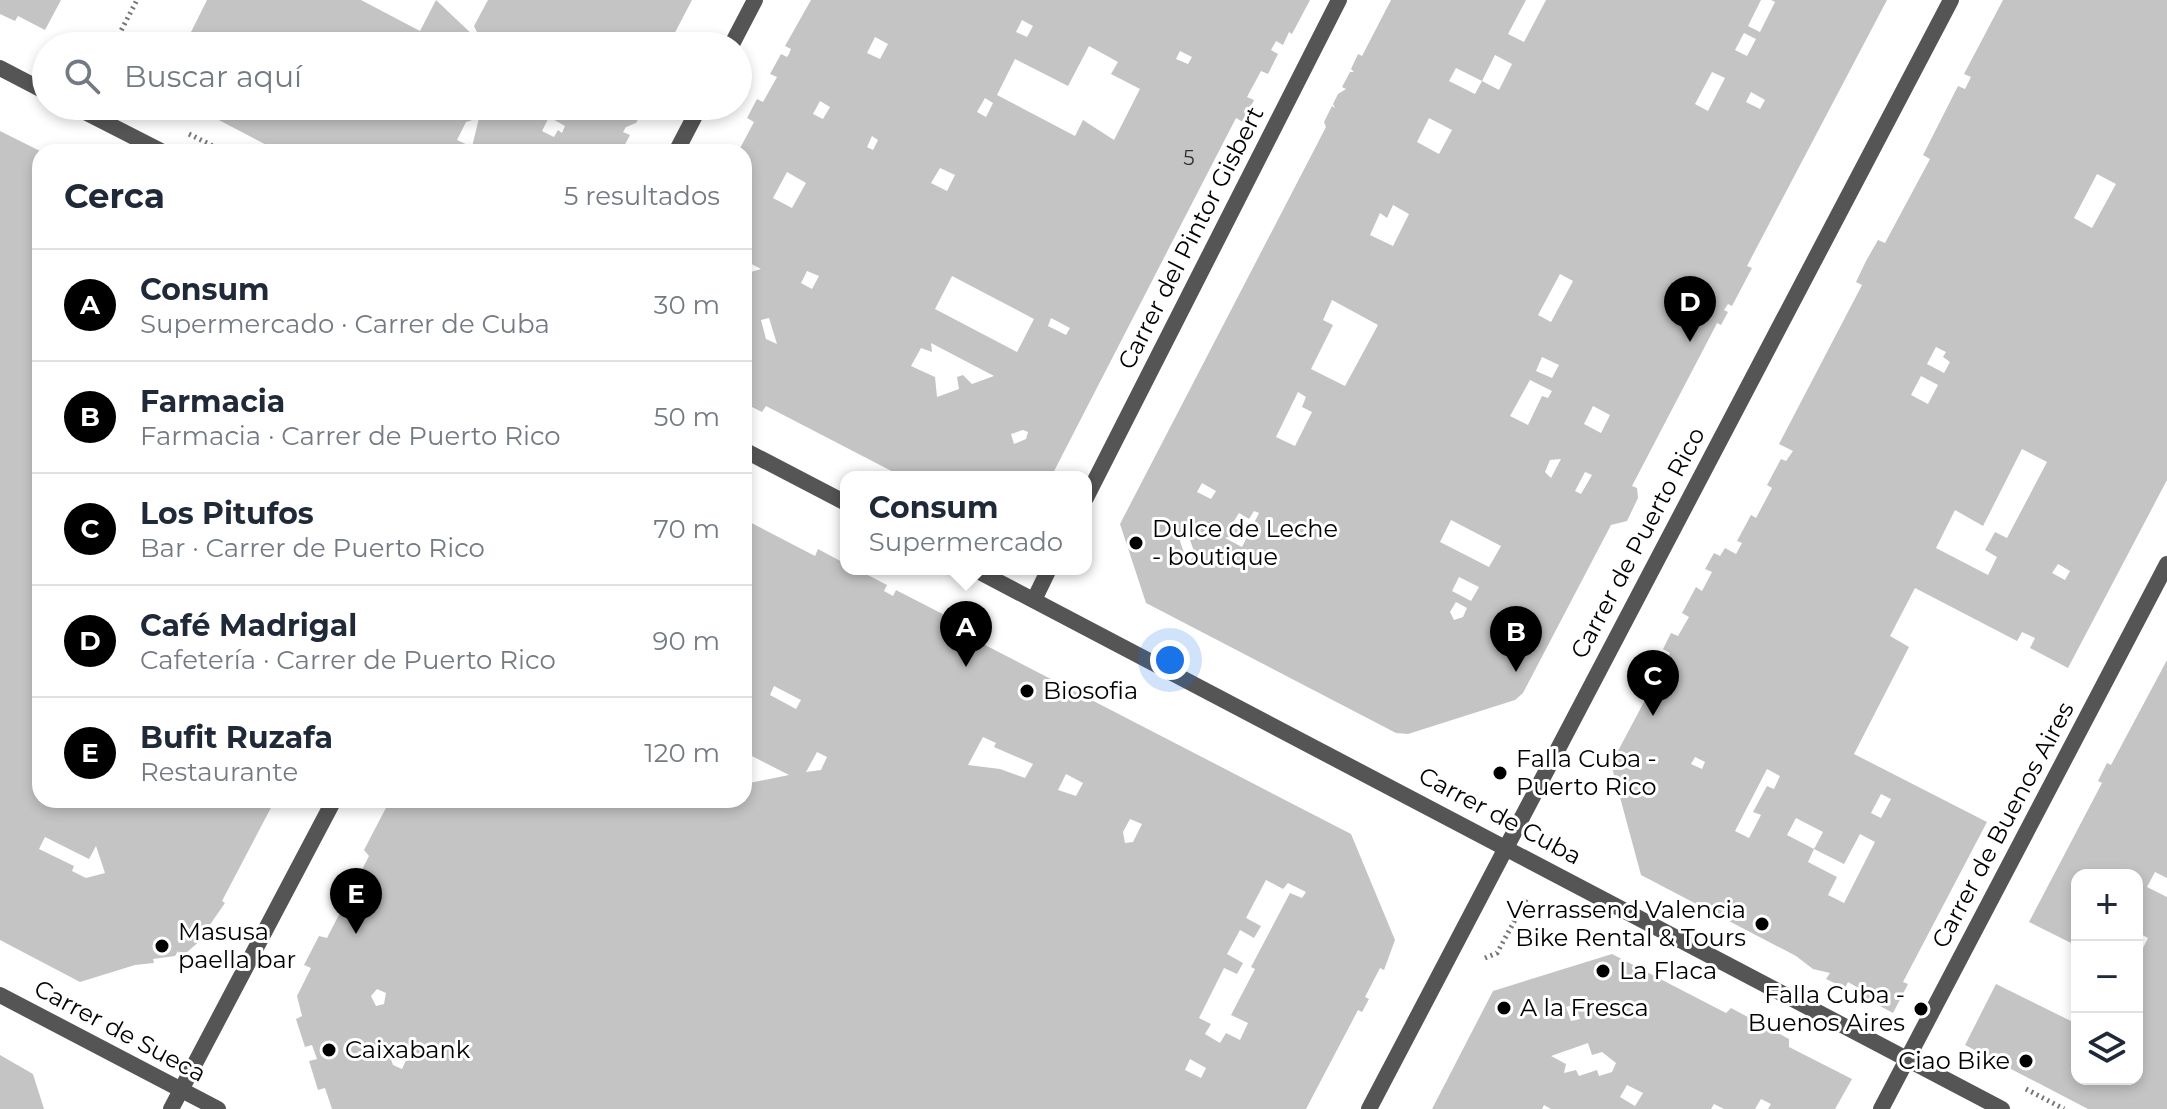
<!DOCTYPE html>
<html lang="es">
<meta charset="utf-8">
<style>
body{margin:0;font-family:Montserrat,sans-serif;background:#f6f6f7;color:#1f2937}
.controls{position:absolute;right:24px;bottom:24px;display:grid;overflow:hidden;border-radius:16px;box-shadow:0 4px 12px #0003}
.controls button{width:72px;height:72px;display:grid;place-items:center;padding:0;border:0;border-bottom:2px solid #e0e1e3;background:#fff;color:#1f2937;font:40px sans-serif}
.you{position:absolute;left:1170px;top:660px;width:28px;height:28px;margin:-20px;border:6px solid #fff;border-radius:50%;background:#1a73e8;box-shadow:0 0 0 12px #1a73e833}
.badge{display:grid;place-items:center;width:52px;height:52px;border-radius:50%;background:#000;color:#fff;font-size:26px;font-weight:700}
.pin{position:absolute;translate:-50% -66px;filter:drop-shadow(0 2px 4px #0008)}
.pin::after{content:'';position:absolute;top:42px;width:28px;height:24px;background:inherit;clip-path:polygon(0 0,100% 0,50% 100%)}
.popup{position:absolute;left:840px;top:471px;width:252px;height:104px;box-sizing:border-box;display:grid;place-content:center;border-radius:16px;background:#fff;filter:drop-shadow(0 2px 6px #0005);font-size:26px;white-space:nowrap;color:#747a83}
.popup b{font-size:30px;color:#1f2937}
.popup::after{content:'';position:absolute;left:50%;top:100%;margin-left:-16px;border:16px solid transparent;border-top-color:#fff}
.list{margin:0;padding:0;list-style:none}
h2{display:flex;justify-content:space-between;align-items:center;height:104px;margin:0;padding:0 32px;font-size:34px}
h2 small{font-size:26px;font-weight:400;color:#747a83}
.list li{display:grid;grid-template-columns:52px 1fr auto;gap:24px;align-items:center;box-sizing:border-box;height:112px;padding:0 32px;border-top:2px solid #e0e1e3}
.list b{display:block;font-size:30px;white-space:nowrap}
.list p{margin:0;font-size:26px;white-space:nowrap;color:#747a83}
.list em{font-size:26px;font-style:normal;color:#747a83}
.icon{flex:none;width:44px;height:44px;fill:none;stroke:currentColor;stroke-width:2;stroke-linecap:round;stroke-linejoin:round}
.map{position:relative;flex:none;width:2167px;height:1109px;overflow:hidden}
.search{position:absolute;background:#fff;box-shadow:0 4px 12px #0003;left:32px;top:32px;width:720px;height:88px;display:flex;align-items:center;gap:20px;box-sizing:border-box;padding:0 28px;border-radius:44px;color:#747a83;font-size:30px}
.panel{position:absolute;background:#fff;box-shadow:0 4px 12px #0003;left:32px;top:144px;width:720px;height:664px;border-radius:24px}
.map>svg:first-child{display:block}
.building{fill:#c4c4c4;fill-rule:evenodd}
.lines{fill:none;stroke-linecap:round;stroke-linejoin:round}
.path{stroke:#777;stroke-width:5;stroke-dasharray:2 4;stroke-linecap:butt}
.minor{stroke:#555;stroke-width:16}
.poi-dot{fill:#000;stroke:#fff;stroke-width:3}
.labels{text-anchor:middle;stroke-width:6;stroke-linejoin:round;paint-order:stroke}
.number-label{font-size:20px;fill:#313131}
.street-label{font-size:24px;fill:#000;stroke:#fff}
.poi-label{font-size:24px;fill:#000;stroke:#fff;text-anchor:start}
</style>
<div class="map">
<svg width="2167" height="1109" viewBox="0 0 2167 1109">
<rect width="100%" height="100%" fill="#fff"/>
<g class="building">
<path d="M 0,0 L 61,0 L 45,30 L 18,16 L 15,21 L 0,14 Z"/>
<path d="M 207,0 L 361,0 L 420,31 L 436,0 L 476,38 L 478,34 L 474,26 L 488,0 L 692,0 L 668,46 L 406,46 L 385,35 L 379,46 L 184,46 Z"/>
<path d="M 811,0 L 1310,0 L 1292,34 L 1289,32 L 1283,45 L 1276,41 L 1271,50 L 1278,54 L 1268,74 L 1261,71 L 1247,97 L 1254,100 L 1243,122 L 1236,118 L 1051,477 L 903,477 L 766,406 L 762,412 L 744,403 L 744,274 L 761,269 L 744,260 L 744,152 L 738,152 L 754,122 L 747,118 L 757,99 L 763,102 L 777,77 L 770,74 L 781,54 L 787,57 L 789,54 L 791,49 L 785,46 ZM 1022,20 L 1033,26 L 1027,37 L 1016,32 ZM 875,37 L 888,44 L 880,59 L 867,53 ZM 1089,46 L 1118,62 L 1111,74 L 1140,89 L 1114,140 L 1083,120 L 1075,136 L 997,95 L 1015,59 L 1068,86 ZM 1180,51 L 1192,57 L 1188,64 L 1176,59 ZM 985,98 L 993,103 L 986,117 L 977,112 ZM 820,101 L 830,107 L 823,119 L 813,114 ZM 872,136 L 878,140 L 873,150 L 867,147 ZM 940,168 L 955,175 L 947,191 L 931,183 ZM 787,172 L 806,183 L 792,208 L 773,198 ZM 807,271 L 819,276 L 812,289 L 801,283 ZM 952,276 L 1034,319 L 1017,352 L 935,309 ZM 769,318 L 777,344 L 766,339 L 761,320 ZM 1051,318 L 1070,328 L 1066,335 L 1048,326 ZM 931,343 L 994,376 L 972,384 L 963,375 L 957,377 L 959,389 L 937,397 L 935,377 L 911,366 L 921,348 L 932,352 ZM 1023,430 L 1028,432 L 1026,439 L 1014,444 L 1011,434 Z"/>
<path d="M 1391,0 L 1526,0 L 1508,34 L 1524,42 L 1546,0 L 1761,0 L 1748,26 L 1760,32 L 1775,2 L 1771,0 L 1887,0 L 1747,266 L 1752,268 L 1732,306 L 1728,304 L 1724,310 L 1728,312 L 1721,325 L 1717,323 L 1714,329 L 1632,486 L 1637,488 L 1638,498 L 1627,521 L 1611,525 L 1523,693 L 1515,700 L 1408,734 L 1396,733 L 1146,603 L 1120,524 L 1326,127 L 1324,122 L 1332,106 L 1335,108 L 1333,104 L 1338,94 L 1346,89 L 1342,87 L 1350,72 L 1354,72 L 1351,69 L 1358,54 L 1362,56 ZM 1744,33 L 1756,39 L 1747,56 L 1735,50 ZM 1495,55 L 1512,64 L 1499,90 L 1482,81 L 1475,94 L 1449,81 L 1456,68 L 1482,81 ZM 1712,72 L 1725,78 L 1708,111 L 1695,104 ZM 1751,92 L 1765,100 L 1760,109 L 1746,102 ZM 1429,118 L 1452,130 L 1439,154 L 1417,142 ZM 1393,205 L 1409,214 L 1393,246 L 1370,235 L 1380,213 L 1387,218 ZM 1560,274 L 1573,281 L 1551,322 L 1538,315 ZM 1332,300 L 1378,325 L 1345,386 L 1311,369 L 1333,325 L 1323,320 ZM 1542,357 L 1559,365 L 1552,378 L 1536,371 ZM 1530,380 L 1552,391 L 1548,398 L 1542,396 L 1528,425 L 1510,416 ZM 1298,392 L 1306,397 L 1302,407 L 1312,412 L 1295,446 L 1276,437 ZM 1593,406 L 1610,415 L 1601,433 L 1584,424 ZM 1561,459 L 1551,478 L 1545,472 L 1550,460 ZM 1585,472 L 1592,475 L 1581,494 L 1575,491 ZM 1202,483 L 1216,491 L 1211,499 L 1197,492 ZM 1254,511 L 1259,513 L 1242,547 L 1225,538 L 1250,530 L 1234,521 L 1239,513 L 1249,519 ZM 1451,520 L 1501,546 L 1489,567 L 1440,542 ZM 1182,536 L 1190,540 L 1195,554 L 1190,561 L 1186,559 L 1180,541 ZM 1459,577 L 1479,587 L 1471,601 L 1452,591 ZM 1456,602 L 1467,608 L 1463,617 L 1454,620 L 1450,612 Z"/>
<path d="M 2003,0 L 2167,0 L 2167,480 L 2068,668 L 2030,648 L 2035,638 L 2022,632 L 2017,641 L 1915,588 L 1890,636 L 1909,647 L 1854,754 L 1987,822 L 1903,982 L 1908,984 L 1893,1013 L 1865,998 L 1867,993 L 1848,982 L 1845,988 L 1826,979 L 1830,973 L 1813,969 L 1796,956 L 1641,875 L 1611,764 L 1670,653 L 1663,649 L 1671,633 L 1678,636 L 1689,617 L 1682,613 L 1696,587 L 1702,591 L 1712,572 L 1705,569 L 1714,553 L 1720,556 L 1725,548 L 1736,554 L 1742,543 L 1737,541 L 1751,515 L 1756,518 L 1772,488 L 1767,485 L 1781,459 L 1786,461 L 1793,451 L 1779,444 L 1862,285 L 1856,282 L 1866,261 L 1878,240 L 1885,243 L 1930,159 L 1923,155 L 1958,86 L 1965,89 L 1971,77 L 1964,74 ZM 2097,174 L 2116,184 L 2092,228 L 2074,218 ZM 1936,347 L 1946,352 L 1943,357 L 1950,362 L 1944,373 L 1927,364 ZM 1921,376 L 1938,385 L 1928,404 L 1911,395 ZM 2022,449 L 2047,462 L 2007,538 L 1995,532 L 1985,550 L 1997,557 L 1988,575 L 1936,548 L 1955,510 L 1983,526 ZM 2058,564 L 2070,571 L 2065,580 L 2052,573 ZM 1695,757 L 1705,762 L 1702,769 L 1691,764 ZM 1767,769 L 1780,776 L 1774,789 L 1767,786 L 1753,812 L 1761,815 L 1749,838 L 1735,831 ZM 1881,794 L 1891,799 L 1881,818 L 1871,813 ZM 1796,818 L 1823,832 L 1814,849 L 1787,835 ZM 1860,834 L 1875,842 L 1844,903 L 1828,895 L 1837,877 L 1808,862 L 1814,849 L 1844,864 Z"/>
<path d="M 192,106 L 423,106 L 450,120 L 458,106 L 645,106 L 636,123 L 626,127 L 623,132 L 630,135 L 621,152 L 280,152 ZM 549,117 L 565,126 L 562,133 L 558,130 L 554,137 L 542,131 ZM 479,118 L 472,147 L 457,140 L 466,122 Z"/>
<path d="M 0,131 L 40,151 L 40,800 L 275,800 L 222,901 L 225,903 L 207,929 L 210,930 L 204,942 L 201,940 L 186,953 L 179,955 L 178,951 L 175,956 L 153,959 L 154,963 L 135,965 L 80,982 L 0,940 ZM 45,837 L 89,859 L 96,846 L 105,873 L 86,878 L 72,871 L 74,866 L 39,849 Z"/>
<path d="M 744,519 L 815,556 L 818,549 L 846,564 L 846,569 L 856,569 L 887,585 L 884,591 L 893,596 L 896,590 L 962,624 L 958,631 L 1351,834 L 1395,940 L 1384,970 L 1380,968 L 1365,997 L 1369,999 L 1362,1012 L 1358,1010 L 1306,1109 L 332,1109 L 325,1088 L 318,1090 L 309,1061 L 317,1059 L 312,1045 L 305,1047 L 296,1019 L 302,1016 L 297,996 L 311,968 L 304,965 L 319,936 L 327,938 L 369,856 L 364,850 L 390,800 L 744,800 L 744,784 L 789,775 L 744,752 ZM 774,686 L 801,700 L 796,709 L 770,695 ZM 983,737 L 996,743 L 994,747 L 1033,764 L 1025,778 L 1000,769 L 968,765 ZM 817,752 L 827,757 L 821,770 L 806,772 ZM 1066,774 L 1083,783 L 1076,796 L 1058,790 ZM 1130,819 L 1142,824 L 1133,842 L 1125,843 L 1123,832 ZM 1266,880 L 1283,889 L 1288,883 L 1306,892 L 1302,898 L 1290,893 L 1251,967 L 1255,969 L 1231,1015 L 1248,1023 L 1240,1040 L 1226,1033 L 1220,1043 L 1205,1034 L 1211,1024 L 1199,1018 L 1224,968 L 1237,974 L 1243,963 L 1227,954 L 1240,930 L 1254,938 L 1261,926 L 1246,918 ZM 377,989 L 386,993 L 384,1004 L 376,1006 L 371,996 ZM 398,1050 L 406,1060 L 402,1069 L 393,1065 L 389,1053 ZM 1190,1059 L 1206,1068 L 1201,1078 L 1185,1070 Z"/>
<path d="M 2167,660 L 2167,878 L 2155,872 L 2147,887 L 2167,897 L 2167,1109 L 2088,1109 L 1965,1045 L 1996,984 L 2077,1024 L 2077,1079 L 2137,1079 L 2137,960 L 2148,938 L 2137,932 L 2137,875 L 2077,875 L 2077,946 L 2029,922 L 2102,783 L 2098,781 L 2107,763 L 2111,765 Z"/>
<path d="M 1612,954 L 1726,1013 L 1731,1008 L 1789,1039 L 1789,1047 L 1852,1079 L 1835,1109 L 1768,1109 L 1771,1104 L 1761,1099 L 1755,1109 L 1724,1109 L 1714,1104 L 1711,1109 L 1551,1109 L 1544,1105 L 1542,1109 L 1432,1109 L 1493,991 ZM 1575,1004 L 1580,1019 L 1571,1021 L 1566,1007 ZM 1588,1043 L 1592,1055 L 1602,1052 L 1616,1063 L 1612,1072 L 1599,1076 L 1597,1070 L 1579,1076 L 1576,1070 L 1564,1073 L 1566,1064 L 1551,1056 ZM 1627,1085 L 1643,1093 L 1635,1106 L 1620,1097 Z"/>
<path d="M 0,1055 L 33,1074 L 44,1109 L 0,1109 Z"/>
</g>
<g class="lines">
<g class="path">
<path d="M 113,46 L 137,0"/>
<path d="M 189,134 L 225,152"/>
<path d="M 1485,958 L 1497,953 L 1528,896"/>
<path d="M 2026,1089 L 2064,1109"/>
</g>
<g class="minor">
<path d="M 731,46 L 755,0"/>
<path d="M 0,68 L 46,92"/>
<path d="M 73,106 L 163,152"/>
<path d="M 676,152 L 700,106"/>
<path d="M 744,450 L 846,503"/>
<path d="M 1086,498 L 1339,0"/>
<path d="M 974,569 L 2002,1109"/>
<path d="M 1034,600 L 1049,569"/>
<path d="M 0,995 L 218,1109"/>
<path d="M 171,1109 L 334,800"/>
<path d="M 1369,1109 L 1951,0"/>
<path d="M 1881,1109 L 2167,564"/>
</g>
</g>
<g class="poi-dot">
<circle cx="1136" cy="543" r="8"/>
<circle cx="1027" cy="691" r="8"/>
<circle cx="1500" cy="773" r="8"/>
<circle cx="1762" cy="924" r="8"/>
<circle cx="162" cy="946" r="8"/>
<circle cx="1603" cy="971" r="8"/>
<circle cx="1504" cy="1008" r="8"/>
<circle cx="1921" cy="1009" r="8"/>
<circle cx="329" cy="1050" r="8"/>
<circle cx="2026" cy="1061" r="8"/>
</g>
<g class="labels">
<g class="number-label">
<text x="1189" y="165">5</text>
</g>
<g class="street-label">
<text transform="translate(1191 238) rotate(-63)" y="8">Carrer del Pintor Gisbert</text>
<text transform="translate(1638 543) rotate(-62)" y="8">Carrer de Puerto Rico</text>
<text transform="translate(1500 816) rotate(28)" y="8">Carrer de Cuba</text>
<text transform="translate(2003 825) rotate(-62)" y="8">Carrer de Buenos Aires</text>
<text transform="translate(120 1031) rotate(28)" y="8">Carrer de Sueca</text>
</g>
<g class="poi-label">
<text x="1152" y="537">Dulce de Leche<tspan x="1152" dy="28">- boutique</tspan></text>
<text x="1043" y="699">Biosofia</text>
<text x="1516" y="767">Falla Cuba -<tspan x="1516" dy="28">Puerto Rico</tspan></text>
<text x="1746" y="918" text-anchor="end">Verrassend Valencia<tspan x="1746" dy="28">Bike Rental &amp; Tours</tspan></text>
<text x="178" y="940">Masusa<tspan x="178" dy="28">paella bar</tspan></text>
<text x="1619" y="979">La Flaca</text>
<text x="1905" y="1003" text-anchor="end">Falla Cuba -<tspan x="1905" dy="28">Buenos Aires</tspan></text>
<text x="1520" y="1016">A la Fresca</text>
<text x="345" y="1058">Caixabank</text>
<text x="2010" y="1069" text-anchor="end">Ciao Bike</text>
</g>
</g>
</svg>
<div class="controls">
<button>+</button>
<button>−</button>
<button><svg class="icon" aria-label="layers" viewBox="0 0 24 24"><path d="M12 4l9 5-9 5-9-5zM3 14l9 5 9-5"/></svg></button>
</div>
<div class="you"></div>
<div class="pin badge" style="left:966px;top:667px">A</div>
<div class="popup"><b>Consum</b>Supermercado</div>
<div class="pin badge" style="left:1516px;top:672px">B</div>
<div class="pin badge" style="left:1653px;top:716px">C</div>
<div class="pin badge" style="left:1690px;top:342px">D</div>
<div class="pin badge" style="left:356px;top:934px">E</div>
<div class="search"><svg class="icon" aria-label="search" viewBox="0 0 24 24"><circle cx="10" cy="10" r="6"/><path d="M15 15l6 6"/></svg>Buscar aquí</div>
<section class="panel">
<h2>Cerca<small>5 resultados</small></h2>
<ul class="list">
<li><span class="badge">A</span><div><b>Consum</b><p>Supermercado · Carrer de Cuba</p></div><em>30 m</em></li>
<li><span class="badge">B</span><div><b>Farmacia</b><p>Farmacia · Carrer de Puerto Rico</p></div><em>50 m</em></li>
<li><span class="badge">C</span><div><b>Los Pitufos</b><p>Bar · Carrer de Puerto Rico</p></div><em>70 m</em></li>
<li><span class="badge">D</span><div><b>Café Madrigal</b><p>Cafetería · Carrer de Puerto Rico</p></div><em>90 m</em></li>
<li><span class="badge">E</span><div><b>Bufit Ruzafa</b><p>Restaurante</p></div><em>120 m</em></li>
</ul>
</section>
</div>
